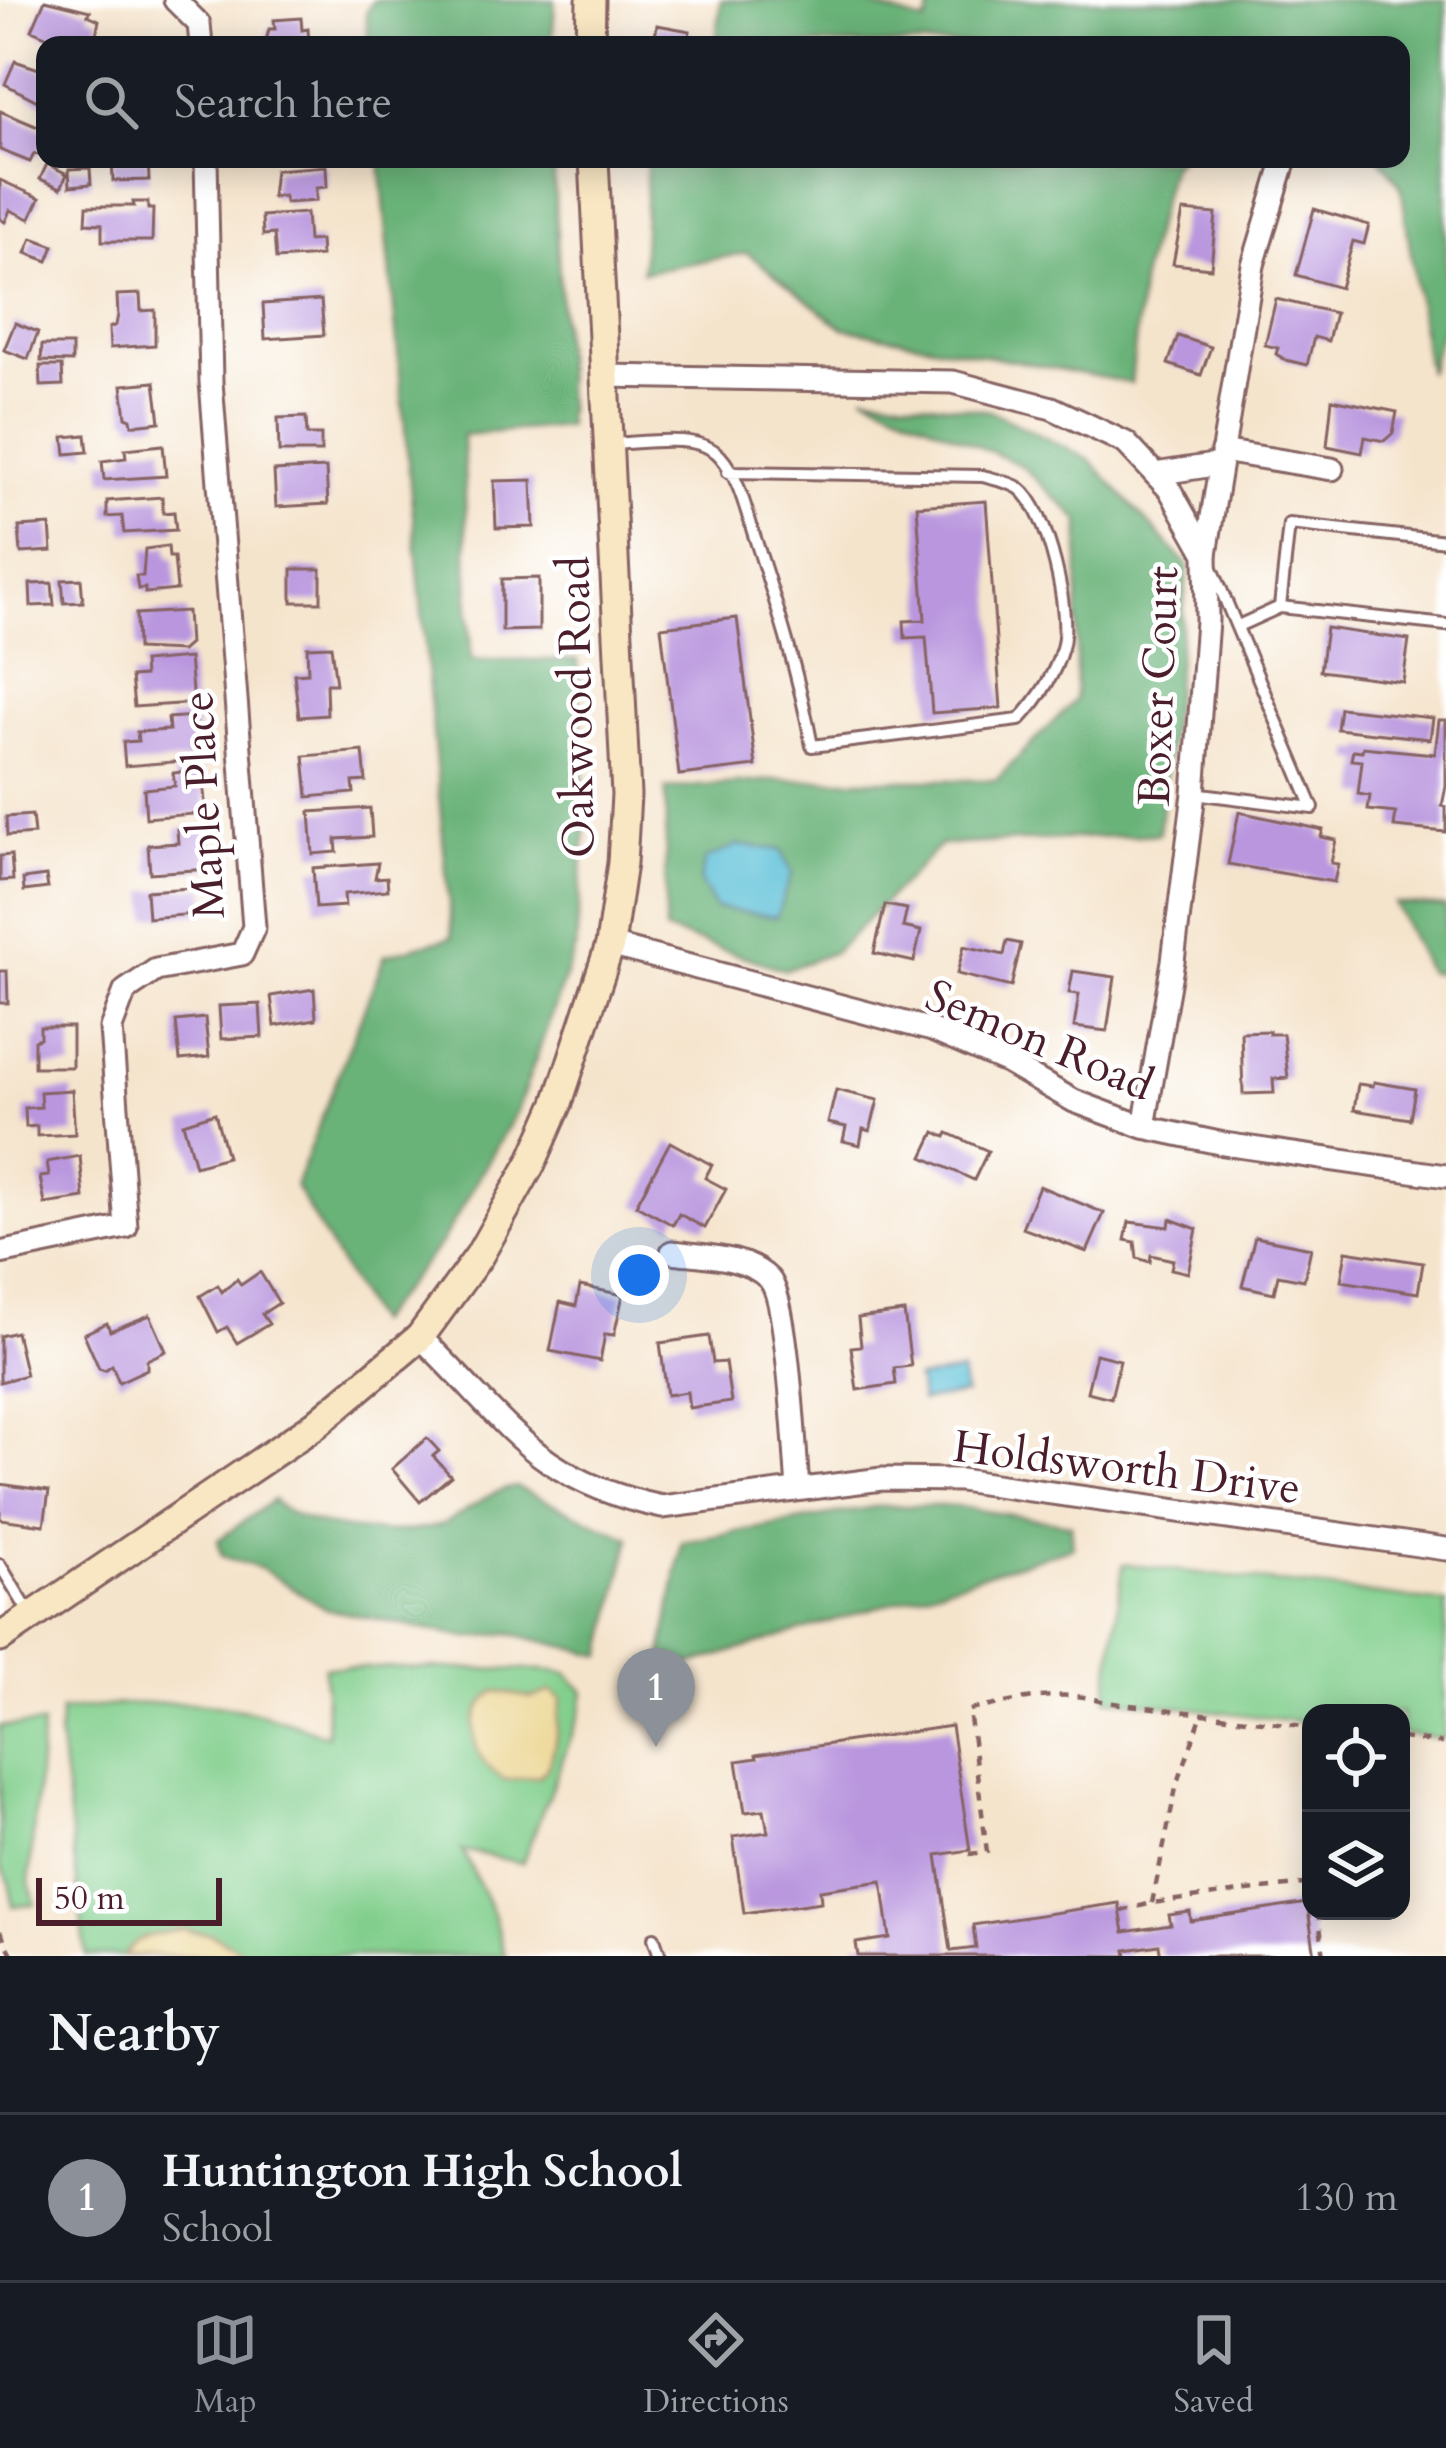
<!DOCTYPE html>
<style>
body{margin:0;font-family:Cardo,serif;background:#20242c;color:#f1f3f6}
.controls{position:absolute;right:36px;bottom:36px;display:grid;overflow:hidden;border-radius:24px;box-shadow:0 6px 30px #0003}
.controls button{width:108px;height:108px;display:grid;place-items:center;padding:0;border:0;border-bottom:3px solid #363941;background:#171b24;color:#f1f3f6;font:60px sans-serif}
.scale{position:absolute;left:36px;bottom:30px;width:186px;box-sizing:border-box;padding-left:12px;border:6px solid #4a1f2b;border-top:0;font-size:33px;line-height:42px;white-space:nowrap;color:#4a1f2b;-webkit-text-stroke:9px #fff;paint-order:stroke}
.you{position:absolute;left:639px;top:1275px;width:42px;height:42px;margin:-30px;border:9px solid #fff;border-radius:50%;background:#1a73e8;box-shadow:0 0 0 18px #1a73e833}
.badge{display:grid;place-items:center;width:78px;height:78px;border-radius:50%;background:#8c9099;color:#fff;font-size:39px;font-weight:700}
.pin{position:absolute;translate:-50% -99px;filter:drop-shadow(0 3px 6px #0008)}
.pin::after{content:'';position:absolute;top:63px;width:42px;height:36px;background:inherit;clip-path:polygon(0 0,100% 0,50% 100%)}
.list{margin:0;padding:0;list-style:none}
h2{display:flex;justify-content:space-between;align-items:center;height:156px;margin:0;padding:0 48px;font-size:51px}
h2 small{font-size:39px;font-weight:400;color:#9ea1a6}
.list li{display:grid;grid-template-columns:78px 1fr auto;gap:36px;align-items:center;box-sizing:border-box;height:168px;padding:0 48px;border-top:3px solid #363941}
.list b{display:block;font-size:45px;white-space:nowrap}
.list p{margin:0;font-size:39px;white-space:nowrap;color:#9ea1a6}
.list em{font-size:39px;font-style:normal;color:#9ea1a6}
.icon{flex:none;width:66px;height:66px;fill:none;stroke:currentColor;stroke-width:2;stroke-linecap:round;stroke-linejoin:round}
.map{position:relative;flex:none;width:1446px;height:1956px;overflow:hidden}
.search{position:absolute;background:#171b24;box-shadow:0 6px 30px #0003;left:36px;right:36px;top:36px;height:132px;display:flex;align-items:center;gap:30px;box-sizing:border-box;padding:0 42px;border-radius:24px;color:#9ea1a6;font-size:45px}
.sheet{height:324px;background:#171b24}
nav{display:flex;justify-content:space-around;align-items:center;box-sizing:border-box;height:168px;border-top:3px solid #363941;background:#171b24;font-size:33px;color:#9ea1a6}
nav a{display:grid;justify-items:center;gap:6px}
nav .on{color:#8c9099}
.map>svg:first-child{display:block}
.green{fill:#82cf8d;stroke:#66775c;stroke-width:3}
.forest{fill:#69b278;stroke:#5a6852;stroke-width:3}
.sand{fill:#eeda9e;stroke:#9c7c64;stroke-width:3}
.water{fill:#59bfd7;stroke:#526f81;stroke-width:3}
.building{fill:#b996de}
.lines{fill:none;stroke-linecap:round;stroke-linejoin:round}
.service-casing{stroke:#866463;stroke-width:16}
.minor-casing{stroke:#866463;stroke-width:27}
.secondary-casing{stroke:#866463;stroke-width:33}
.path{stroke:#866463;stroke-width:4.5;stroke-dasharray:9 9;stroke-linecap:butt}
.service{stroke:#fff;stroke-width:10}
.minor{stroke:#fff;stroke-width:21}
.secondary{stroke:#f9e7c3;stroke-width:27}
.labels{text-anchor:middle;stroke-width:9;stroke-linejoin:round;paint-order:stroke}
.street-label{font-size:45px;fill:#4a1f2b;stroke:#fff}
</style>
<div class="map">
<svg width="1446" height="1956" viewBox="0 0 1446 1956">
<rect width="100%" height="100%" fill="#fff"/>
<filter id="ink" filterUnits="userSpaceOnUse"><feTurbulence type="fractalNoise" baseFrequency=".00833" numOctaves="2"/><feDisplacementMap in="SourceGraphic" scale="24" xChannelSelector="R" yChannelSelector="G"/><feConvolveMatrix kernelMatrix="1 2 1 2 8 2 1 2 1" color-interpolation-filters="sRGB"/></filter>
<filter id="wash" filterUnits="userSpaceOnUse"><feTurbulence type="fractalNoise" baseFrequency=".004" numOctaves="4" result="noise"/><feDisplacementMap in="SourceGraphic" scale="48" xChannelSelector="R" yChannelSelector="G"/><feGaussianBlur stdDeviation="2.7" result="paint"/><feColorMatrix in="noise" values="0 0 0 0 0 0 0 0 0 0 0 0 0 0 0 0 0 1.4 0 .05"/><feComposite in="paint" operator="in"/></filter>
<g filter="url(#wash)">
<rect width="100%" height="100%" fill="#f5e4cc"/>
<g class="green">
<path d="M 1123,1564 L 1446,1603 L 1444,1739 L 1401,1734 L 1401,1713 L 1311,1713 L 1311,1723 L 1107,1698 Z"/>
<path d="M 324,1667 L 544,1670 L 567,1673 L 584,1692 L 581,1712 L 522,1863 L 462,1850 L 492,1911 L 505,1956 L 86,1956 L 59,1734 L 60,1711 C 164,1699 228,1694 327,1736 Z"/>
<path d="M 42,1725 L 29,1883 L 36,1904 L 13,1907 L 10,1883 L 0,1865 L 0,1726 Z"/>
</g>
<g class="forest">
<path d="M 373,0 L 555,0 L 552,45 L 369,45 L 366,13 Z"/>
<path d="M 721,0 L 853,0 L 926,23 L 932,0 L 1446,0 L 1446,316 L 1428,373 L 1401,186 L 1380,159 L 1401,159 L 1401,45 L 716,45 Z"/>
<path d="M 380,159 L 553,159 L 567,426 L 463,435 L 471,660 L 578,660 L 586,818 L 576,946 L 517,1111 L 442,1242 L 374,1323 L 295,1186 L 385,955 L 452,937 Z"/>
<path d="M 647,159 L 1179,159 L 1171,165 L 1142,275 L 1131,383 L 843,328 L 747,253 L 642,272 Z"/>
<path d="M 863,394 L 991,411 L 1090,460 L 1188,566 L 1159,834 L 941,845 L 835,952 L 785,970 L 665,931 L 666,789 L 774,780 L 996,780 L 1075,700 L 1080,521 L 1022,466 Z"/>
<path d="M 1394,903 L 1446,907 L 1446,974 L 1428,972 Z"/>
<path d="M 516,1487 L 630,1538 L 603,1656 L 509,1633 L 469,1638 L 327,1609 L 262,1569 L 222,1556 L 218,1540 L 273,1500 C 299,1532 405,1539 442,1524 C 469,1512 486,1491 516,1487 Z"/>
<path d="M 879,1506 L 953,1506 L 1071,1524 L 1073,1547 L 686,1666 L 661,1663 L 682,1542 Z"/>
</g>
<g class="sand">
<path d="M 495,1691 L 532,1698 L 551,1691 L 562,1699 C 555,1722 559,1762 539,1776 L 506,1780 C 470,1762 462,1717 495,1691 Z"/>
<path d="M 183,1930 L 211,1934 L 253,1956 L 124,1956 C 135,1935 160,1933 183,1930 Z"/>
</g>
<g class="water">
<path d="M 737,845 L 781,850 L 792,873 L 776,917 L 715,908 L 700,882 L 705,860 Z"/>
<path d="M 961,1372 L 965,1394 L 921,1401 L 917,1379 Z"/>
</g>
<g id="blocks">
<g class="building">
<path d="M 45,0 L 90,11 L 88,15 L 99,20 L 94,45 L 66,45 L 32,30 Z"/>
<path d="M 301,18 L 302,30 L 308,29 L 309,45 L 265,45 L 269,29 L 275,29 L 274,20 Z"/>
<path d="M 657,25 L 690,31 L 687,45 L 654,44 Z"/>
<path d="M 15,61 L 45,71 L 45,105 L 5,84 Z"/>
<path d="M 0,111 L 45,130 L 39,155 L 34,154 L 30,162 L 0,150 Z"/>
<path d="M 112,159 L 148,159 L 149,180 L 113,181 Z"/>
<path d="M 47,164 L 67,174 L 61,188 L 40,179 Z"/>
<path d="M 326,166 L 327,187 L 316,188 L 316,201 L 285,203 L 284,196 L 272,197 L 275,170 Z"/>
<path d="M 90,168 L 91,184 L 70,186 L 69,169 Z"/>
<path d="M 0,180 L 40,198 L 30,219 L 10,210 L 5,222 L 0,219 Z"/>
<path d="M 133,202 L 148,202 L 148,209 L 153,209 L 152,241 L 102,241 L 102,224 L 86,223 L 87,206 L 134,206 Z"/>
<path d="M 1314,209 L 1369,225 L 1364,244 L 1353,241 L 1340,288 L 1296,275 Z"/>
<path d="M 1183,211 L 1216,214 L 1211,268 L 1173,264 Z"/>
<path d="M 306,213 L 308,241 L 320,240 L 321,256 L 276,259 L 274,234 L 263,235 L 262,216 Z"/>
<path d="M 32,238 L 54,246 L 48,261 L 26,253 Z"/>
<path d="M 140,294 L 141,311 L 155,310 L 155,345 L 110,348 L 109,328 L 116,325 L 118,315 L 117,295 Z"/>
<path d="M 1276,299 L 1335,313 L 1328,341 L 1314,337 L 1307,365 L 1286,360 L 1276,354 L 1278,348 L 1265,345 Z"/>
<path d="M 321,300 L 324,335 L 265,339 L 263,304 Z"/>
<path d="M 15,323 L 38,332 L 28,359 L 4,350 Z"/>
<path d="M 1178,336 L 1211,347 L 1201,375 L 1168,364 Z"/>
<path d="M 42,345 L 72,345 L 72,362 L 41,361 Z"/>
<path d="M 40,366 L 62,366 L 63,385 L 41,386 Z"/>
<path d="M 155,382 L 160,422 L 132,425 L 131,419 L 126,417 L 122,385 Z"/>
<path d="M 1332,399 L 1397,412 L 1393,433 L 1384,441 L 1365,437 L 1362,453 L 1327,446 Z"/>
<path d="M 306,417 L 307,435 L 321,435 L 321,452 L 279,452 L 278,418 Z"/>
<path d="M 86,435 L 88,452 L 66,454 L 64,437 Z"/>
<path d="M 163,445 L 166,476 L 104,480 L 102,461 L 126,458 L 125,449 Z"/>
<path d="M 326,468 L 328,504 L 276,507 L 274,471 Z"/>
<path d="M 532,480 L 534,527 L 496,528 L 494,481 Z"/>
<path d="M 162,497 L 163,513 L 174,512 L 176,530 L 124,533 L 122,516 L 107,517 L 107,501 Z"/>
<path d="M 986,501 L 1001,708 L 932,713 L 926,637 L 905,638 L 904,621 L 925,620 L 917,506 Z"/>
<path d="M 50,525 L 52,551 L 21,553 L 19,527 Z"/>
<path d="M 168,546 L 169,557 L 174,557 L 177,590 L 145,593 L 145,588 L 138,589 L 136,576 L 143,576 L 145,549 Z"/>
<rect x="292" y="569" width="29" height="33"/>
<path d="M 539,578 L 539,630 L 502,631 L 502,579 Z"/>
<path d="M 81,579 L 83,602 L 64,603 L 62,580 Z"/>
<path d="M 52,583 L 54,605 L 31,606 L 30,584 Z"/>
<path d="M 187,611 L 189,644 L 181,651 L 137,649 L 136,614 Z"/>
<path d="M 737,618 L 756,766 L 679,775 L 661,627 Z"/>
<path d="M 1326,628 L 1409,640 L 1403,682 L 1320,671 Z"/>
<path d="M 331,646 L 336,684 L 326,684 L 327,715 L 299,717 L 294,674 L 308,673 L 307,647 Z"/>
<path d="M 189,658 L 193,703 L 134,707 L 131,677 L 144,676 L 143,662 Z"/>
<path d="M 1340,708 L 1433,718 L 1430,739 L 1337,729 Z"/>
<path d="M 195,716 L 198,760 L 125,766 L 123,742 L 138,741 L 137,732 L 169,730 L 168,718 Z"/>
<path d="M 1439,720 L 1446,720 L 1446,786 L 1442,806 L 1446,807 L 1446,832 L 1394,827 L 1396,813 L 1368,810 L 1370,796 L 1358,794 L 1362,761 L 1351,760 L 1353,750 L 1362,751 L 1363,747 L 1435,754 Z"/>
<path d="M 363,751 L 366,781 L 353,782 L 354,793 L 308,797 L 304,756 Z"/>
<path d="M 202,770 L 206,813 L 146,818 L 144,789 L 175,786 L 173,773 Z"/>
<path d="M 370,808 L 372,837 L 336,839 L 337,852 L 313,854 L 310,812 Z"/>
<path d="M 1239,812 L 1323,830 L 1321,837 L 1336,840 L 1331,863 L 1338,864 L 1334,882 L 1228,864 Z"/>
<path d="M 32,815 L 34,834 L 7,836 L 6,817 Z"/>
<path d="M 206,826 L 209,869 L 150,873 L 148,845 L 178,843 L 177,829 Z"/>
<path d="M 11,855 L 13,880 L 0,881 L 0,856 Z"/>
<path d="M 378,863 L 375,878 L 387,877 L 388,890 L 344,894 L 345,906 L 316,908 L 313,868 Z"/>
<path d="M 46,876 L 48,888 L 24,891 L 23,879 Z"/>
<path d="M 205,887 L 207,913 L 148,918 L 146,891 Z"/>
<path d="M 885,905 L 907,909 L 903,927 L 921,931 L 914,962 L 874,953 Z"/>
<path d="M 1007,941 L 1021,944 L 1011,987 L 957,974 L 964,946 L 1004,955 Z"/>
<path d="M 0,971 L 7,971 L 8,1003 L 0,1003 Z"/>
<path d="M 1073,971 L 1115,977 L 1107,1031 L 1074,1027 L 1079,994 L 1069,993 Z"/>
<path d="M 314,989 L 316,1019 L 275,1026 L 271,996 Z"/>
<path d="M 260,1004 L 262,1037 L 221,1039 L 219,1006 Z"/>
<path d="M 205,1018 L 209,1057 L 180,1060 L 176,1021 Z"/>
<path d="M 40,1027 L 72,1027 L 72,1067 L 34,1067 L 34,1040 L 40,1038 Z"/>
<path d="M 1269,1031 L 1269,1034 L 1283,1034 L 1288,1078 L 1273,1079 L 1274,1093 L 1243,1094 L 1241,1032 Z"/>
<path d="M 1374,1082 L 1415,1089 L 1410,1119 L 1354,1110 L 1358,1084 L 1373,1086 Z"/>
<path d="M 72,1090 L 75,1134 L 37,1136 L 37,1126 L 26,1127 L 25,1108 L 41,1107 L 40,1092 Z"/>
<path d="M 836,1090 L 878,1100 L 870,1131 L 863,1129 L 860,1145 L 843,1141 L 846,1127 L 828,1123 Z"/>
<path d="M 215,1113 L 227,1157 L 195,1166 L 183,1123 Z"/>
<path d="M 935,1132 L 946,1137 L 948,1133 L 988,1151 L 974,1180 L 923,1157 Z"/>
<path d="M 670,1142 L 712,1165 L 705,1178 L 726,1189 L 705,1228 L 679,1214 L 673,1225 L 636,1205 Z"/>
<path d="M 80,1156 L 84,1198 L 45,1204 L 40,1177 L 49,1176 L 47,1162 Z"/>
<path d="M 1039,1186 L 1104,1213 L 1087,1252 L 1022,1228 Z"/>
<path d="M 1170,1219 L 1197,1229 L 1188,1273 L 1171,1269 L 1173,1260 L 1151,1255 L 1150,1262 L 1137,1258 L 1135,1242 L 1125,1240 L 1129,1222 L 1169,1227 Z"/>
<path d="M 1255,1237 L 1311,1248 L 1304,1280 L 1278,1275 L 1274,1293 L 1242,1286 Z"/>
<path d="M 1346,1251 L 1423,1263 L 1418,1293 L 1341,1281 Z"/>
<path d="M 260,1272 L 279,1303 L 262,1314 L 269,1324 L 237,1343 L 227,1327 L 218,1332 L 200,1296 L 218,1285 L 222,1292 L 237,1279 L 241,1285 Z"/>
<path d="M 580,1286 L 623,1295 L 614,1335 L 605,1334 L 600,1361 L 550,1351 L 560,1302 L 576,1306 Z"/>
<path d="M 904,1312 L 911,1366 L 894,1368 L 896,1384 L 857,1390 L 851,1347 L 861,1346 L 858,1318 Z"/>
<path d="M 150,1315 L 166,1351 L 147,1360 L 147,1369 L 119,1382 L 112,1365 L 105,1370 L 99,1368 L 84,1334 L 107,1323 L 110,1331 Z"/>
<path d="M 16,1332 L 26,1375 L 0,1382 L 0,1336 Z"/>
<path d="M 709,1336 L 713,1363 L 725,1362 L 731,1402 L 689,1408 L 687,1392 L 667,1395 L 660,1343 Z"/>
<path d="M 1096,1354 L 1120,1360 L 1111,1398 L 1087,1392 Z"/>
<path d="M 427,1438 L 439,1451 L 433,1456 L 451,1476 L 420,1502 L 392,1469 Z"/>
<path d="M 0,1484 L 49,1491 L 44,1525 L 0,1519 Z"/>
<path d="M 951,1726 L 970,1850 L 937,1855 L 951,1951 L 976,1948 L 973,1925 L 1119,1903 L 1124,1932 L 1171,1925 L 1169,1915 L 1190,1912 L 1191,1921 L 1307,1903 L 1315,1956 L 1161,1956 L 1159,1945 L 1126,1950 L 1127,1956 L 858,1956 L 856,1943 L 890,1938 L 882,1881 L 820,1890 L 821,1902 L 744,1913 L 733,1837 L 768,1832 L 764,1810 L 745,1812 L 737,1761 L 757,1758 L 756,1755 Z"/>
</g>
</g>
</g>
<g filter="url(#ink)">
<use href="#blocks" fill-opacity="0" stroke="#866463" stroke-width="3"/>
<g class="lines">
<defs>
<g id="service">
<path d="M 613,444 C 643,443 698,432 720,456 C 740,478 747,515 756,541 C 778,609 799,676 812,746 L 1019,720 C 1039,699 1054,677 1062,648 C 1072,615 1048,509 1019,488 C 1010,482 993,479 983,476 L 728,472"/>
<path d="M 1280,607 L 1289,524 L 1446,541"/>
<path d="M 1238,626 L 1280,607 L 1446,625"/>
<path d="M 1194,793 L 1313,808 L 1212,568"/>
<path d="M 0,1565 L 30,1614"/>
<path d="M 654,1938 L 660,1956"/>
</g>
<g id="minor">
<path d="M 175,0 L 199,24 L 201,45"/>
<path d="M 605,376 L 953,382 L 1052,408 L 1126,443 L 1170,490 L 1206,554 L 1207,621 L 1194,793 L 1173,961 L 1144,1127"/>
<path d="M 1222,451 L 1332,469"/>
<path d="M 1155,474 L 1220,464"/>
<path d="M 1206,554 L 1253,265 L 1285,159"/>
<path d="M 610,945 L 932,1030 L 1006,1062 L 1074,1101 L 1144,1127 L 1224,1144 L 1446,1176"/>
<path d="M 672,1252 C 702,1256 747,1256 769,1279 C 788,1298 795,1454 798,1489"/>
<path d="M 0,1253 L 126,1227 L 111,1028 L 125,991 L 156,970 L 242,954 L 254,927 L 211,382 L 206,159"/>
<path d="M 420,1337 C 507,1420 532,1480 662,1507 L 882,1479 L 960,1480 L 1446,1549"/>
</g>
<g id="secondary">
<path d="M 590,45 L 591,0"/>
<path d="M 0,1638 L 315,1425 L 420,1337 L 479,1256 L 532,1162 L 558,1103 L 610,945 L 622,863 L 626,795 L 594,159"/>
</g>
</defs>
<use href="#service" class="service-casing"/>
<use href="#minor" class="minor-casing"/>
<use href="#secondary" class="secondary-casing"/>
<g class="path">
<path d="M 1401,1738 L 1442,1743"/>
<path d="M 969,1854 L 987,1852 L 969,1710 C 1014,1702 1061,1687 1105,1702 L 1311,1727"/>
<path d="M 1152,1903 L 1176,1788 L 1202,1714"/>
<path d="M 1121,1911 L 1152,1903 L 1311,1883"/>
<path d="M 1318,1911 L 1324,1956"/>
<path d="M 0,1931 L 13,1956"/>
</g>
<use href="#service" class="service"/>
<use href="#minor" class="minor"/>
<use href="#secondary" class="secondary"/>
</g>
</g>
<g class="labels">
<g class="street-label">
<text transform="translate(1157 686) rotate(-88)" y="16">Boxer Court</text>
<text transform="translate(575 707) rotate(-91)" y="16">Oakwood Road</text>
<text transform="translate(202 805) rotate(-93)" y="16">Maple Place</text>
<text transform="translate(1040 1039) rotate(23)" y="16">Semon Road</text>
<text transform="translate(1127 1466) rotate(7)" y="16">Holdsworth Drive</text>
</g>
</g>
</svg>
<div class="controls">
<button><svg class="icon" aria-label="locate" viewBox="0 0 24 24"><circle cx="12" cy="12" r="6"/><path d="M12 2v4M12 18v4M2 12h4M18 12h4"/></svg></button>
<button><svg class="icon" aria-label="layers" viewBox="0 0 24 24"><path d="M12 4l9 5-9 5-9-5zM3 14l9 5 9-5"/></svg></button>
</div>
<div class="scale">50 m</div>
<div class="you"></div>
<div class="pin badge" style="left:656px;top:1747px">1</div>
<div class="search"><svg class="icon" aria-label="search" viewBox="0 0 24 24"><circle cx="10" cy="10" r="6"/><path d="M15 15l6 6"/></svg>Search here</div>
</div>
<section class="sheet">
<h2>Nearby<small></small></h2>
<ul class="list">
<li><span class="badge">1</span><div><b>Huntington High School</b><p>School</p></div><em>130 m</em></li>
</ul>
</section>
<nav>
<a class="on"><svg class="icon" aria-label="map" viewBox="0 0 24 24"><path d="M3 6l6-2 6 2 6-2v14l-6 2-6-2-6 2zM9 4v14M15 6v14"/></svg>Map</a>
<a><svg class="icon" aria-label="directions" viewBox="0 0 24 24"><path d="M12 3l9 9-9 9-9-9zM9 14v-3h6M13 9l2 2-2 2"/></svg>Directions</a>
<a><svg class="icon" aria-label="saved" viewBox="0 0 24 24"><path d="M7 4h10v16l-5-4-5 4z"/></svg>Saved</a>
</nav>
